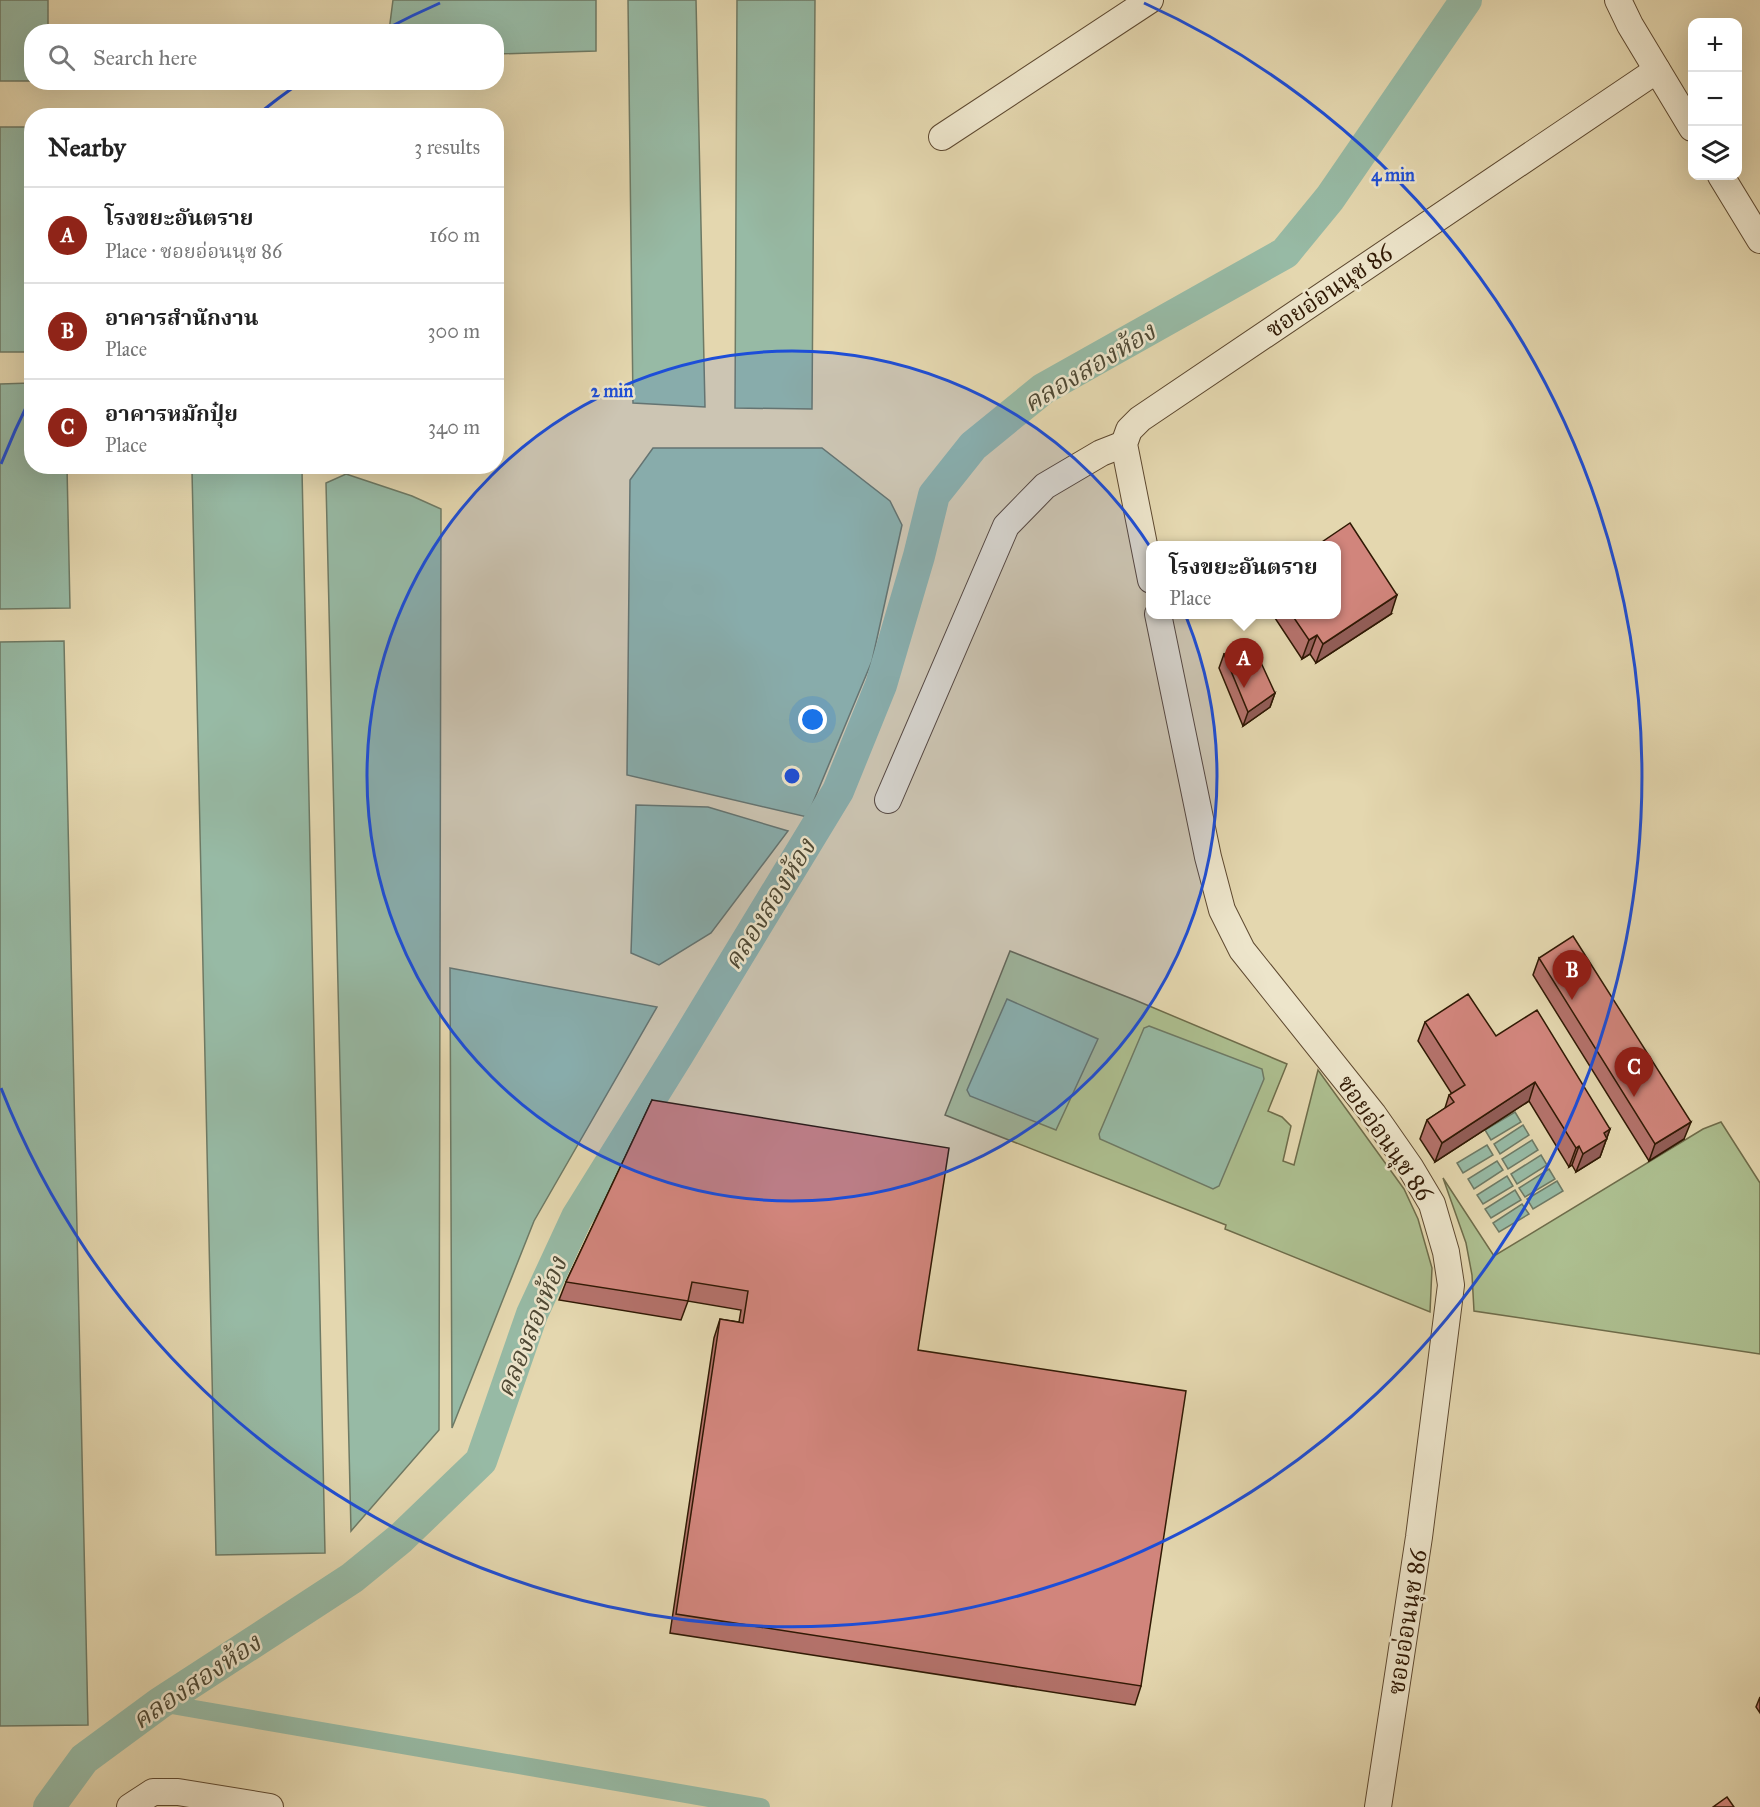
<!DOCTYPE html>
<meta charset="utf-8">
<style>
body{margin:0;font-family:"IM FELL Great Primer","Noto Serif Thai",serif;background:#f6f6f6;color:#222}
.controls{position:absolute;right:18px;top:18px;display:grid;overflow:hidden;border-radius:12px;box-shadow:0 6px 24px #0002}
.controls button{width:54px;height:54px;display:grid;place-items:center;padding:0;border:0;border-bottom:2px solid #e0e0e0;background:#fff;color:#222;font:30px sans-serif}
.you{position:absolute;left:813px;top:720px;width:21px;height:21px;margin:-15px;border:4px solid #fff;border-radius:50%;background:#1a73e8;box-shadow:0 0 0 9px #1a73e833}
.badge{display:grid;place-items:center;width:39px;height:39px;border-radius:50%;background:#8f2418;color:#fff;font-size:20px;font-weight:700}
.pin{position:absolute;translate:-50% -50px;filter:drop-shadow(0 2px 3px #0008)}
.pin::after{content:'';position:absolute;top:32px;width:21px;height:18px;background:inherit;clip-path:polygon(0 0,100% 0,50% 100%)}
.popup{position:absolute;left:1146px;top:541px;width:195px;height:78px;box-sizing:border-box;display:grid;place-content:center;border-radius:12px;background:#fff;filter:drop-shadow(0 2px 4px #0005);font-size:20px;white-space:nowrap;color:#767676}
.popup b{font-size:22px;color:#222}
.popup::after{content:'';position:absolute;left:50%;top:100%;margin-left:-12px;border:12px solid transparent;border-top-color:#fff}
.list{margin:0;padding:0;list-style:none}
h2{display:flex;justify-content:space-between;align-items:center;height:78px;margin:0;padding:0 24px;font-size:26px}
h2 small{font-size:20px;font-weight:400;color:#767676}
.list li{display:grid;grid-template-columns:39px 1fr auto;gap:18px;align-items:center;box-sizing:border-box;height:96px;padding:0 24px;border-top:2px solid #e0e0e0}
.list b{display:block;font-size:22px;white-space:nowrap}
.list p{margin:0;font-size:20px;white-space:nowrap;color:#767676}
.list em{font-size:20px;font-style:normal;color:#767676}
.icon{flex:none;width:33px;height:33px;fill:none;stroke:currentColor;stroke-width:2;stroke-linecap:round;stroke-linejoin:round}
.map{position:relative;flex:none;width:1760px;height:1807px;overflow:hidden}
.search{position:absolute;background:#fff;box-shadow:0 6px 24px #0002;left:24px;top:24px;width:480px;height:66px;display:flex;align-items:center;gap:15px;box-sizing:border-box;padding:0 21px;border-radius:24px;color:#767676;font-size:22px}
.panel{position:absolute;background:#fff;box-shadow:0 6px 24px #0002;left:24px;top:108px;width:480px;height:366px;border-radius:24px}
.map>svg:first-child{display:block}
.green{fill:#adbf90;stroke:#6e6c4a;stroke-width:1.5}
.water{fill:#97baa5;stroke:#6e7a65;stroke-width:1.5}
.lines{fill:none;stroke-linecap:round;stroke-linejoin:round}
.canal{stroke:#97baa5;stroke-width:18}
.river{stroke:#97baa5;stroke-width:32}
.minor-casing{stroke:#5d482f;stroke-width:28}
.minor{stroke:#ede5cb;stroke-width:26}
.wall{fill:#b4726b;stroke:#301904;stroke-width:1.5}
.shaded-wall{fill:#925d57;stroke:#301904;stroke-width:1.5}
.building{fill:#d1857c;stroke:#301904;stroke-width:1.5}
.ring{fill:none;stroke:#1d4ed8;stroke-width:3}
.labels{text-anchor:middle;stroke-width:5;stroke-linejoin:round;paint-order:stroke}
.street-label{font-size:24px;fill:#301904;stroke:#ede5cb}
.water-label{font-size:26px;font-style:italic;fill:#4f4934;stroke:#ede5cb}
.centre{fill:#1d4ed8;stroke:#ede5cb;stroke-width:3}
.ring-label{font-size:18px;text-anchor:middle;font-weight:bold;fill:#1d4ed8;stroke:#ede5cb;stroke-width:5;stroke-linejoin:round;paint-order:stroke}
</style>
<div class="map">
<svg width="1760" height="1807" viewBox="0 0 1760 1807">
<rect width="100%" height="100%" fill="#e4d7af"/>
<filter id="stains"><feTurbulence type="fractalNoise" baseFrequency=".00333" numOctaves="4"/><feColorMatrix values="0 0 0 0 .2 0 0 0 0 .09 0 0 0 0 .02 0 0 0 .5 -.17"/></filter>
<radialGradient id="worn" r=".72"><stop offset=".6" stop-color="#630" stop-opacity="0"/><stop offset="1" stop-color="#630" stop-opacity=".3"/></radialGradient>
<g class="green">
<path d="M 1010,951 L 1135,1000 L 1287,1064 L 1268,1111 L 1282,1117 L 1291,1126 L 1283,1161 L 1294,1165 L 1318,1070 L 1404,1189 L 1418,1219 L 1432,1268 L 1430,1312 L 1225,1229 L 1226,1225 L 945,1115 Z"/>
<path d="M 1721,1122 L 1760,1183 L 1760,1354 L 1474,1311 L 1472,1275 L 1466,1243 L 1443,1178 L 1494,1256 L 1703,1129 Z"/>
</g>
<g class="water">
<path d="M 0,0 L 48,0 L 48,31 L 32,32 L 31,81 L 0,81 Z"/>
<path d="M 393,0 L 596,0 L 596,51 L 497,54 L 496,32 L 389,31 Z"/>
<path d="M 628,0 L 696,0 L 705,407 L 633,403 Z"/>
<path d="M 737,0 L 815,0 L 812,409 L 735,408 Z"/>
<rect x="0" y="127" width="31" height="225"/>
<path d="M 31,383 L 32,466 L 67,467 L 70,608 L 0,609 L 0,384 Z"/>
<path d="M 653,448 L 822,448 L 890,501 L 902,525 L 872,661 L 807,817 L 627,775 L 630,480 Z"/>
<path d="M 302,470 L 325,1553 L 216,1555 L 192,471 Z"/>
<path d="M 346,474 L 412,496 L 441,509 L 439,1430 L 351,1531 L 326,483 Z"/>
<path d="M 64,641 L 88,1725 L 0,1726 L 0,642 Z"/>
<path d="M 636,805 L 708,807 L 788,831 L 711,933 L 659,965 L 631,953 Z"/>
<path d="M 450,968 L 657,1007 L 534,1221 L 452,1428 Z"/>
<path d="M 1007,999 L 1098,1039 L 1056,1130 L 970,1096 L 967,1090 Z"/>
<path d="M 1149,1026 L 1262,1069 L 1264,1079 L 1219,1186 L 1213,1189 L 1100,1139 L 1099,1134 L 1144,1028 Z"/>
<path d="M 1515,1112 L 1521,1122 L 1491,1140 L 1485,1130 Z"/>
<path d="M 1523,1125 L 1529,1135 L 1500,1154 L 1494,1144 Z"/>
<path d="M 1532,1140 L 1538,1150 L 1508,1169 L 1502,1159 Z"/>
<path d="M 1487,1145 L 1493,1155 L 1463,1173 L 1457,1163 Z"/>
<path d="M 1541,1155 L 1547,1165 L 1517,1184 L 1511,1174 Z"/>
<path d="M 1497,1161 L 1503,1170 L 1474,1189 L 1468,1179 Z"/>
<path d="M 1549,1169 L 1555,1179 L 1525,1197 L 1519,1188 Z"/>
<path d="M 1507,1176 L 1513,1186 L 1483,1204 L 1477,1195 Z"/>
<path d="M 1557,1181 L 1563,1191 L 1533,1209 L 1527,1199 Z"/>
<path d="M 1515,1190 L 1521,1200 L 1491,1218 L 1485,1209 Z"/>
<path d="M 1522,1204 L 1529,1214 L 1499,1232 L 1493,1223 Z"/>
</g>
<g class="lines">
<path class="canal" d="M 160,1703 L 761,1807"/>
<path class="river" d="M 49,1807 L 84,1759 L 160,1703 L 352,1578 L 401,1538 L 481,1461 L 532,1314 L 577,1217 L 679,1053 L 838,791 L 881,685 L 919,556 L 934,495 L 973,446 L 1043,389 L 1285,253 L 1330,198 L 1466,0"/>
<defs>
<g id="minor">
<path d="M 1618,0 L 1630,25 L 1692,128"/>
<path d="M 942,137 L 1150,0"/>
<path d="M 1721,176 L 1760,240"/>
<path d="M 1151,580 L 1124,444 L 1129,430 L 1140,419 L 1657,70"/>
<path d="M 1158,614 L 1208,857 L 1222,910 L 1242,950 L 1373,1114 L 1410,1167 L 1432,1204 L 1446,1252 L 1451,1285 L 1419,1537 L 1378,1807"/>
<path d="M 888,800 L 1006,526 L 1045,486 L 1101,453 L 1124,444"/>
<path d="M 130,1807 L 153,1792 L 178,1792 L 270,1807"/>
</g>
</defs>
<use href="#minor" class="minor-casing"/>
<use href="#minor" class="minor"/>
</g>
<g class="wall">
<path d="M 1391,614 L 1316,663 L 1310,654 L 1302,659 L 1273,615 Z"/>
<path d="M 1224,654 L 1275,693 L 1270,707 L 1243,726 L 1219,668 Z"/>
<path d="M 1539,958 L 1684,1139 L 1649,1161 L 1533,975 Z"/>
<path d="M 1425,1022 L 1496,1036 L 1610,1129 L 1600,1157 L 1576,1172 L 1572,1165 L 1569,1167 L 1529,1101 L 1435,1162 L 1420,1139 L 1427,1120 L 1445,1108 L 1449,1095 L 1452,1094 L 1418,1041 Z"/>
<path d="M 652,1100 L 918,1350 L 1141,1686 L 1135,1705 L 670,1633 L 714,1338 L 720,1319 L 739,1322 L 741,1310 L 688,1301 L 681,1320 L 559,1300 L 566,1282 Z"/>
<path d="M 1760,1697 L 1760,1713 L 1756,1707 Z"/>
</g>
<g class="shaded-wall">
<path d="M 1397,595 L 1391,614 L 1316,663 L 1323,644 Z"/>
<path d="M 1317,635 L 1310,654 L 1302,659 L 1309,640 Z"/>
<path d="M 1275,693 L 1270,707 L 1243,726 L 1248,712 Z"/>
<path d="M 1535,1082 L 1529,1101 L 1435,1162 L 1442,1143 Z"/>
<path d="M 1691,1122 L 1684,1139 L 1649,1161 L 1655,1144 Z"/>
<path d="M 1610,1129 L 1600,1157 L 1576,1172 L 1583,1154 L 1604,1133 Z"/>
<path d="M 1579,1146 L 1572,1165 L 1569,1167 L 1576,1148 Z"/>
</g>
<g class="building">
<path d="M 1350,523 L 1397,595 L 1323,644 L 1317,635 L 1309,640 L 1292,615 L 1337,615 L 1337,546 L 1316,546 Z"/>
<path d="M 1251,641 L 1275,693 L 1248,712 L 1224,654 Z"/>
<path d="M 1573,936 L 1691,1122 L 1655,1144 L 1539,958 Z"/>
<path d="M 1468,994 L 1496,1036 L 1537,1010 L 1610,1129 L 1604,1133 L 1607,1139 L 1583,1154 L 1579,1146 L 1576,1148 L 1535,1082 L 1442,1143 L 1427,1120 L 1454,1102 L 1449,1095 L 1465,1085 L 1425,1022 Z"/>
<path d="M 652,1100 L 949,1148 L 918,1350 L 1186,1391 L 1141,1686 L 676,1614 L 720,1319 L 743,1323 L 748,1291 L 692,1282 L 688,1301 L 566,1282 Z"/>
<path d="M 1727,1797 L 1734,1807 L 1713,1807 Z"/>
</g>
<circle cx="792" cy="776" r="425" fill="#1d4ed8" fill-opacity=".12"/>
<g class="ring">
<circle cx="792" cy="776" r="425"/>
<path d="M1 464A850 850 0 0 1 31 397M257 115A850 850 0 0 1 298 84M386 29A850 850 0 0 1 440 3M1144 3A850 850 0 1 1 1 1088"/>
</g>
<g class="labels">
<g class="street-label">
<text transform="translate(1329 291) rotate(-34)" y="8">ซอยอ่อนนุช 86</text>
<text transform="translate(1385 1138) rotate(55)" y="8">ซอยอ่อนนุช 86</text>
<text transform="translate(1407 1622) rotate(-81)" y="8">ซอยอ่อนนุช 86</text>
</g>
<g class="water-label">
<text transform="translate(1089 367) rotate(-31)" y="9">คลองสองห้อง</text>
<text transform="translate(769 904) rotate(-58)" y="9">คลองสองห้อง</text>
<text transform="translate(531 1327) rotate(-68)" y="9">คลองสองห้อง</text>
<text transform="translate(196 1681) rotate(-34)" y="9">คลองสองห้อง</text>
</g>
</g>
<circle cx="792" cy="776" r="9" class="centre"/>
<g class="ring-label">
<text x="1393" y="181">4 min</text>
<text x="612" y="397">2 min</text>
</g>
<rect width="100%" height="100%" filter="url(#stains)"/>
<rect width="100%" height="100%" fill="url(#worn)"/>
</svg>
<div class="controls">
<button>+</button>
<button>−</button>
<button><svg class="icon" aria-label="layers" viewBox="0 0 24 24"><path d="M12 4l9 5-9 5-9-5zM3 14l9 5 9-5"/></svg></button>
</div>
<div class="you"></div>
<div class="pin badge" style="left:1244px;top:688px">A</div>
<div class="popup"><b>โรงขยะอันตราย</b>Place</div>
<div class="pin badge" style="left:1572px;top:1000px">B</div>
<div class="pin badge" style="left:1634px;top:1097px">C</div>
<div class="search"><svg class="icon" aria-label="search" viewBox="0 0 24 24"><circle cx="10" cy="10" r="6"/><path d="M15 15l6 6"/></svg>Search here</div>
<section class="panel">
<h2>Nearby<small>3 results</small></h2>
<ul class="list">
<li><span class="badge">A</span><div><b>โรงขยะอันตราย</b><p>Place · ซอยอ่อนนุช 86</p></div><em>160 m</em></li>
<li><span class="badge">B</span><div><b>อาคารสำนักงาน</b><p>Place</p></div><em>300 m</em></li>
<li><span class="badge">C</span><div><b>อาคารหมักปุ๋ย</b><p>Place</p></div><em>340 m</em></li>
</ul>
</section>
</div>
